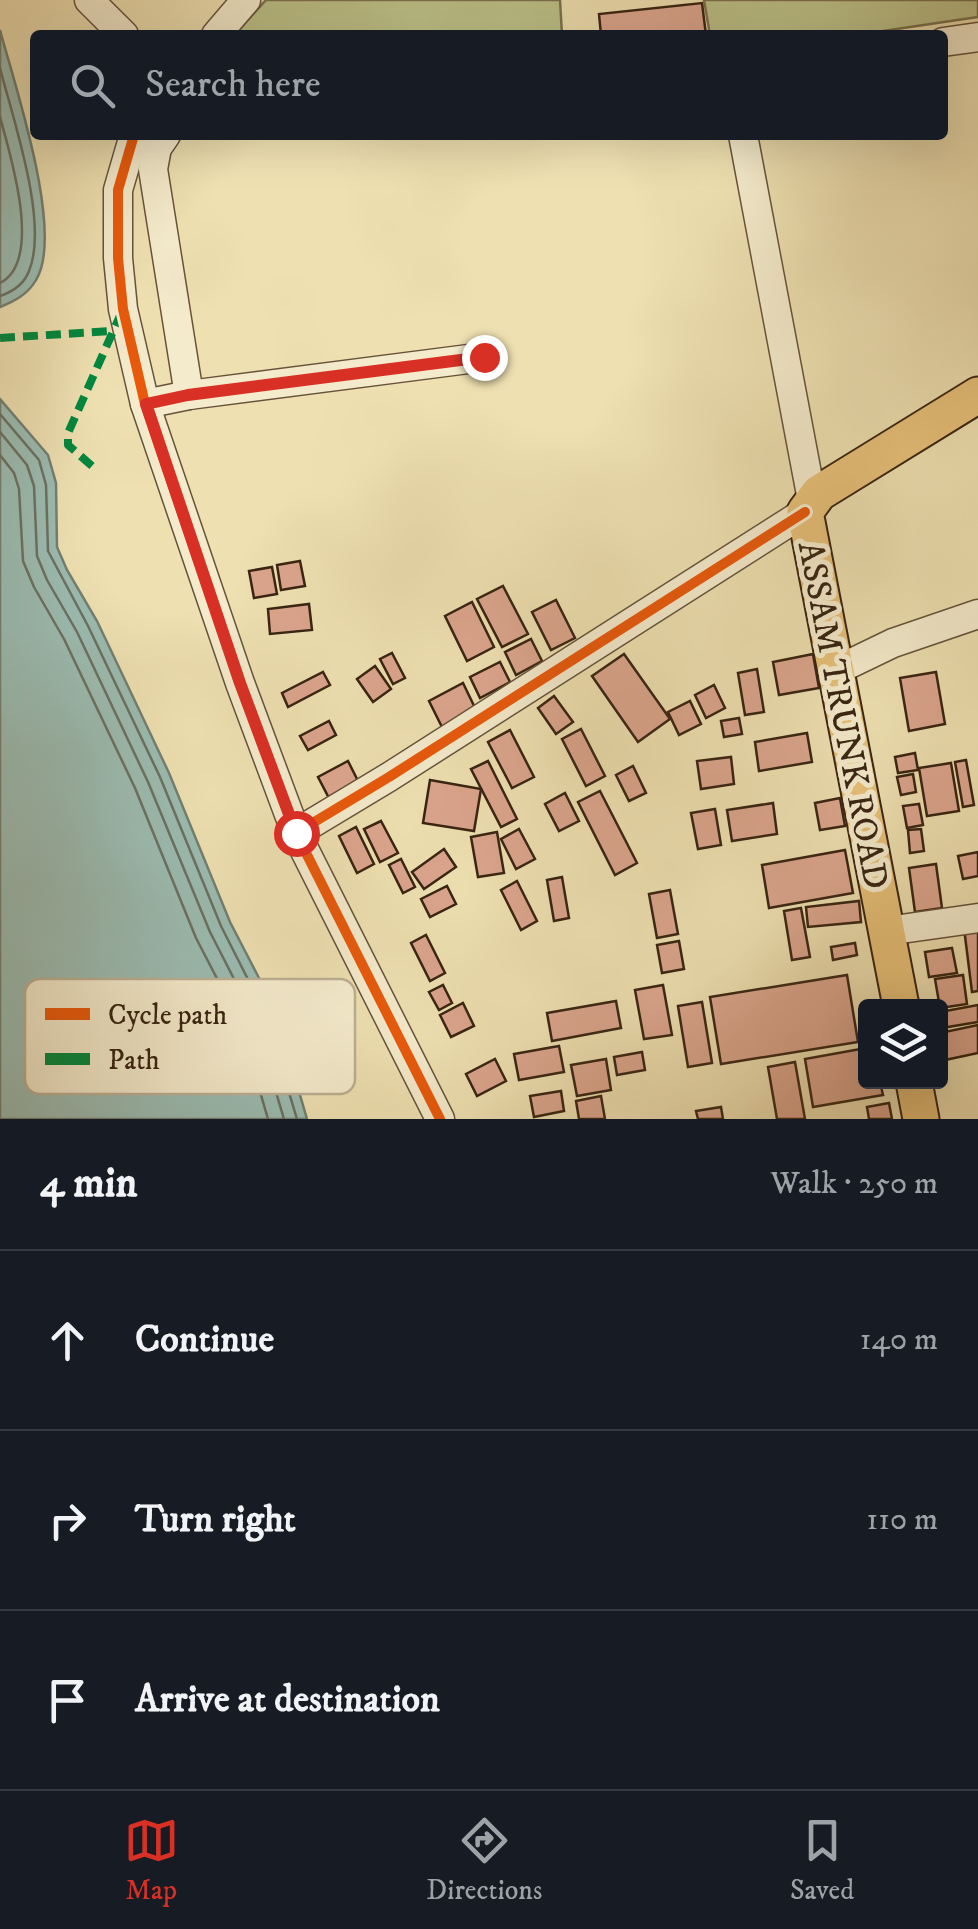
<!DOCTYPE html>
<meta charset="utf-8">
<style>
body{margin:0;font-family:"IM FELL DW Pica",serif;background:#20242c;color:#f1f3f6}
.controls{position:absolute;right:30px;bottom:30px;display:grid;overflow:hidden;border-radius:10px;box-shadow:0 10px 40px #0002}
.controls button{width:90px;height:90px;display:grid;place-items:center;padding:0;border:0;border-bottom:2px solid #363941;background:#171b24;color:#f1f3f6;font:50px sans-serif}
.stop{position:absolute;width:30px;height:30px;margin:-22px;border:8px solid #d93025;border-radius:50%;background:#fff}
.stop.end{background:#d93025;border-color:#fff;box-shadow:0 2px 10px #0008}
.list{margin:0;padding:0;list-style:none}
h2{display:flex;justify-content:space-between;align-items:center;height:130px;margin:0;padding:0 40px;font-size:42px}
h2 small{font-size:32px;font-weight:400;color:#9ea1a6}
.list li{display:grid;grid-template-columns:65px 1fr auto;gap:30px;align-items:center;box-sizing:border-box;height:180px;padding:0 40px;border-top:2px solid #363941}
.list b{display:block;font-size:38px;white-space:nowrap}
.list em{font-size:32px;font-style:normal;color:#9ea1a6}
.icon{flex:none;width:55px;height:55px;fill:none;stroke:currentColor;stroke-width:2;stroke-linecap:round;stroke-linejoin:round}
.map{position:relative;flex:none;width:978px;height:1119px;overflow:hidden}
.search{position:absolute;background:#171b24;box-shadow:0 10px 40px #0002;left:30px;right:30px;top:30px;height:110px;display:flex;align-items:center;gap:25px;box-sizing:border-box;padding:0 35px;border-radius:10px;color:#9ea1a6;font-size:38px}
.sheet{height:670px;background:#171b24}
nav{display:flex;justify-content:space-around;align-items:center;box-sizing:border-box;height:140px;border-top:2px solid #363941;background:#171b24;font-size:28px;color:#9ea1a6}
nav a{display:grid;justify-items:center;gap:5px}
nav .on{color:#d93025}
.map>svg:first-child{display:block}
.green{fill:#bcc189;stroke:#7a724e;stroke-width:2.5}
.water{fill:#9bbcb2;stroke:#737f72;stroke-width:2.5}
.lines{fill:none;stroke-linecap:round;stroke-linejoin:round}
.shore{stroke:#6a7062;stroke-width:2.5}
.building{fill:#dba58d;stroke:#382412;stroke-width:2.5}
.minor-casing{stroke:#66533a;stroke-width:31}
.major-casing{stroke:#382412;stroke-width:39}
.minor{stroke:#f4ebcc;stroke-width:28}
.major{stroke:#e7c078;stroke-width:35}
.quiet{stroke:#00873e;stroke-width:8;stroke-dasharray:15 8;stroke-linecap:butt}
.cycleway-casing{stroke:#f4ebcc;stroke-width:16}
.cycleway{stroke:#e8590c;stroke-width:10}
.route{stroke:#d93025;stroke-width:12}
.labels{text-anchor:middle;stroke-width:10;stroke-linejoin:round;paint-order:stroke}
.street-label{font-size:35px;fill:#382412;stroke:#f4ebcc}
.key{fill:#f4ebcc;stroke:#bcaf94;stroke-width:2.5}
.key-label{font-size:28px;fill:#382412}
</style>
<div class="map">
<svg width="978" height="1119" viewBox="0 0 978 1119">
<rect width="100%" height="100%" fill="#eee0b1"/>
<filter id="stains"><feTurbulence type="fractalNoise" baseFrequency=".002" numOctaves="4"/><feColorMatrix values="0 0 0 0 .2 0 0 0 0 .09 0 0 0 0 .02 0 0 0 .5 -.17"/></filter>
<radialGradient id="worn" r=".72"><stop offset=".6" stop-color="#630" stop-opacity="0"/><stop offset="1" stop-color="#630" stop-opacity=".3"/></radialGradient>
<g class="green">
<path d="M 266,0 L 560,0 L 562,35 L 234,35 Z"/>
<path d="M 704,0 L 978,0 L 978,17 L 856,35 L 710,35 Z"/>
</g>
<g class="water">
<path d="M 0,30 C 14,83 65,233 36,280 C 28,294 15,301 0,307 Z"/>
<path d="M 0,399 L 48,455 L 56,483 L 57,547 L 67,570 L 97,621 L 169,773 L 230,922 L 275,1009 L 307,1119 L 0,1119 Z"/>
</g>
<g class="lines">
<g class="shore">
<path d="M 0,68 C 13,119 49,223 29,271 C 24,284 12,292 0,296"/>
<path d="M 0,117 C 10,154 44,261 0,283"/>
<path d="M 0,414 L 39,460 L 46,485 L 48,551 L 88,626 L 160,777 L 221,926 L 265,1013 L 297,1119"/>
<path d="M 0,432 L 27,465 L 34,486 L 37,556 L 47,580 L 77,632 L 148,782 L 210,932 L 254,1018 L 284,1119"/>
<path d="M 0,455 L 14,473 L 19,489 L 23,561 L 34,587 L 64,639 L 135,788 L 196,938 L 240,1023 L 268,1119"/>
</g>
</g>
<g class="building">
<path d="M 702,3 L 706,35 L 601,35 L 599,14 Z"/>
<path d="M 300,561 L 305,586 L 281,590 L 277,565 Z"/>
<path d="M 272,567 L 277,594 L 254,598 L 249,571 Z"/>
<path d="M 503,586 L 528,634 L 502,647 L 477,599 Z"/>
<path d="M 556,600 L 575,638 L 551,650 L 532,612 Z"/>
<path d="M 472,602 L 494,647 L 467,661 L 445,616 Z"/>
<path d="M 309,604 L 312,630 L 270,634 L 268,609 Z"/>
<path d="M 531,639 L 542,661 L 516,675 L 505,652 Z"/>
<path d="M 392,653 L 405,678 L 393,684 L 380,659 Z"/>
<path d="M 624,654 L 670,719 L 638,742 L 592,676 Z"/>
<path d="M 813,654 L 819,688 L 779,695 L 773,662 Z"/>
<path d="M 500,662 L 510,682 L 480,698 L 470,677 Z"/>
<path d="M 375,666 L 391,689 L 373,702 L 357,679 Z"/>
<path d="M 757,669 L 764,712 L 745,715 L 738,673 Z"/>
<path d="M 323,672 L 330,685 L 288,707 L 282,693 Z"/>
<path d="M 936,672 L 945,724 L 909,731 L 900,678 Z"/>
<path d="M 463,683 L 476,710 L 442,727 L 429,701 Z"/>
<path d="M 714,685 L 725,708 L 706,718 L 695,695 Z"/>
<path d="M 554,696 L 573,722 L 556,734 L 538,708 Z"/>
<path d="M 690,701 L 701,724 L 679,735 L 668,712 Z"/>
<path d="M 739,718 L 742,734 L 724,737 L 721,721 Z"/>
<path d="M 329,721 L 336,735 L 308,750 L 300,736 Z"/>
<path d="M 581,729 L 605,776 L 586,786 L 562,739 Z"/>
<path d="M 510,730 L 534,777 L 512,788 L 488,742 Z"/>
<path d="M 807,733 L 812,762 L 759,771 L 755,742 Z"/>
<path d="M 915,753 L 918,770 L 898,773 L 895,757 Z"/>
<path d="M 731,757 L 734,784 L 701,789 L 697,761 Z"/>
<path d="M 966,760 L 974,805 L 963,807 L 955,762 Z"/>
<path d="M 348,761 L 360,785 L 330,800 L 318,777 Z"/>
<path d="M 488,761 L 517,819 L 501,827 L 471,769 Z"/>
<path d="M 951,763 L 959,811 L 927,816 L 919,768 Z"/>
<path d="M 633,766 L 646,793 L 629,801 L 616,775 Z"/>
<path d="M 913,774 L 916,792 L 901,795 L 897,777 Z"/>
<path d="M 430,780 L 481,789 L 474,831 L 423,823 Z"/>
<path d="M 600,791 L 637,863 L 615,875 L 578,802 Z"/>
<path d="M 565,793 L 579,821 L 559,831 L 545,804 Z"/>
<path d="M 840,798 L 845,826 L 820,830 L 815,803 Z"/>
<path d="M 773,803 L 777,834 L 732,841 L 727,810 Z"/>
<path d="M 919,804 L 923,825 L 907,828 L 903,806 Z"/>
<path d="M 715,809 L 721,845 L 698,849 L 691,813 Z"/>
<path d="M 381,821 L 398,853 L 380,862 L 364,829 Z"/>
<path d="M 356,827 L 374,864 L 357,873 L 339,836 Z"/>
<path d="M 519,829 L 535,859 L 516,869 L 501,839 Z"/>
<path d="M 921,829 L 924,851 L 910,853 L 908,830 Z"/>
<path d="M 497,832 L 504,873 L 478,877 L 471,837 Z"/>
<path d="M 444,849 L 456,867 L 424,889 L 412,872 Z"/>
<path d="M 845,850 L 853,893 L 769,908 L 762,865 Z"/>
<path d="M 978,852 L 978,876 L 963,879 L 958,856 Z"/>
<path d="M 401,859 L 415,887 L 403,893 L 389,865 Z"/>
<path d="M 936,864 L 942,908 L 915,912 L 909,868 Z"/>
<path d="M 562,877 L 569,918 L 554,921 L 547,880 Z"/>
<path d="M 517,881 L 537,921 L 521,930 L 501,890 Z"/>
<path d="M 447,886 L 456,904 L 430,917 L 421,899 Z"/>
<path d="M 670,890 L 678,934 L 657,938 L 649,894 Z"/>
<path d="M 859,901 L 861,922 L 808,927 L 806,907 Z"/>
<path d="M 801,908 L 810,957 L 792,960 L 784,911 Z"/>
<path d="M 978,926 L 978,991 L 972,992 L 964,928 Z"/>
<path d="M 426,935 L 445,973 L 430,981 L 411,943 Z"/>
<path d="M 679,941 L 684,969 L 662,973 L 657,945 Z"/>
<path d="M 855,943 L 857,955 L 833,960 L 831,947 Z"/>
<path d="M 952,948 L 957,973 L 929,977 L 925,952 Z"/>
<path d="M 847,975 L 858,1042 L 721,1064 L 710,997 Z"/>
<path d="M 963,975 L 967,1004 L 940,1008 L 935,979 Z"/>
<path d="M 443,985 L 452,1003 L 439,1010 L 429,992 Z"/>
<path d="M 663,985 L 672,1035 L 644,1039 L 635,990 Z"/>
<path d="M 616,1001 L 621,1028 L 552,1041 L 547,1013 Z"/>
<path d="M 702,1002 L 712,1063 L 688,1067 L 678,1006 Z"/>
<path d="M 463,1003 L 474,1026 L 451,1037 L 440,1015 Z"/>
<path d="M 978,1005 L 978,1022 L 942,1028 L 940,1012 Z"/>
<path d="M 978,1025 L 978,1053 L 945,1060 L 940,1049 L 940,1033 Z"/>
<path d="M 559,1046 L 564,1072 L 519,1080 L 514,1054 Z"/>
<path d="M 866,1048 L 866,1082 L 880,1082 L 883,1095 L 813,1107 L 805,1059 Z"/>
<path d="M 642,1052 L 645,1070 L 617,1075 L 614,1057 Z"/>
<path d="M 495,1059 L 506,1081 L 477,1096 L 466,1074 Z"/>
<path d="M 606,1059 L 611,1090 L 577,1096 L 571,1065 Z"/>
<path d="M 795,1062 L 805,1119 L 777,1119 L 768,1067 Z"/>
<path d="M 561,1091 L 564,1111 L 534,1117 L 530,1096 Z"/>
<path d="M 601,1096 L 605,1119 L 579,1119 L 576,1101 Z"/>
<path d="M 889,1103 L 892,1119 L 869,1119 L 867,1107 Z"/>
<path d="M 721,1107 L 723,1119 L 698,1119 L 696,1111 Z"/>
</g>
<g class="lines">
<defs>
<g id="minor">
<path d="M 89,0 L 124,35"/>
<path d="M 216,35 L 246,0"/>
<path d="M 943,42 L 978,37"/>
<path d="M 134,135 L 118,190 L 118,258 L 123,309 L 145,404 L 240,683 L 296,833 L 440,1119"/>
<path d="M 166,135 L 157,148 L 153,169 L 189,395"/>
<path d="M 743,135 L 812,500"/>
<path d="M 145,404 L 189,395 L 484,357"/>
<path d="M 837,670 L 893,643 L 978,614"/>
<path d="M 296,833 L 389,777 L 805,512"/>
<path d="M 887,931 L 978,918"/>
</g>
<g id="major">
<path d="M 901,1006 L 805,512 L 819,493 L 978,395"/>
<path d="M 914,1082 L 921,1119"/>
</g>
</defs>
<use href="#minor" class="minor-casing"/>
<use href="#major" class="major-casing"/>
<use href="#minor" class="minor"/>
<use href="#major" class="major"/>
<g class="quiet">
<path d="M 0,338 L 112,331"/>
<path d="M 92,466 L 68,445 L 68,433 L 123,309"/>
</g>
<defs>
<g id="cycleway">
<path d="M 134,135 L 118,190 L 118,258 L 123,309 L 145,404 L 240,683 L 296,833 L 440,1119"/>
<path d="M 296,833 L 389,777 L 805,512"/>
</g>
</defs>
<use href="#cycleway" class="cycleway-casing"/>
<use href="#cycleway" class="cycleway"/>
</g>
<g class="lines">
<path class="route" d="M 296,833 L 240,683 L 146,404 L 188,395 L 484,357"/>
</g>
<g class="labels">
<g class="street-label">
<text transform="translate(844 715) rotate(79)" y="12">ASSAM TRUNK ROAD</text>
</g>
</g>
<rect x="25" y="979" width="330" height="115" rx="15" class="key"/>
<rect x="45" y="1008" width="45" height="12" fill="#e8590c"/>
<rect x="45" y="1053" width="45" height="12" fill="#00873e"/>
<g class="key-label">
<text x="108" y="1024">Cycle path</text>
<text x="108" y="1069">Path</text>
</g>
<rect width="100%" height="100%" filter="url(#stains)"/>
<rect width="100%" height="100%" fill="url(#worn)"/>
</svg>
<div class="controls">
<button><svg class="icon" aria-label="layers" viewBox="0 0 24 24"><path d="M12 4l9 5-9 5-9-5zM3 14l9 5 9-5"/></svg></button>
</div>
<div class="stop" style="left:296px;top:833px"></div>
<div class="stop end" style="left:484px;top:357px"></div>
<div class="search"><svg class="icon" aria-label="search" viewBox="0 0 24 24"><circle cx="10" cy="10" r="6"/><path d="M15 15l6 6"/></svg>Search here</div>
</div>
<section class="sheet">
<h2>4 min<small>Walk · 250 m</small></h2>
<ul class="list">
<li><svg class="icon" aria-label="ahead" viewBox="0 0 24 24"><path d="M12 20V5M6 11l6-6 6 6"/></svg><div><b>Continue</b></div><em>140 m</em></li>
<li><svg class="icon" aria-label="right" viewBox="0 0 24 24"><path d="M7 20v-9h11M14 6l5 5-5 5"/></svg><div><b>Turn right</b></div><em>110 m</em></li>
<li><svg class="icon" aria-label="arrive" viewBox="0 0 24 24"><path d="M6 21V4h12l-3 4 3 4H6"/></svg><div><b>Arrive at destination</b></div></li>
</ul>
</section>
<nav>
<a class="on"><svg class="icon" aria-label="map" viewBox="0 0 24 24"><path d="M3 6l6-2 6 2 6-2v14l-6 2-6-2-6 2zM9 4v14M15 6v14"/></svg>Map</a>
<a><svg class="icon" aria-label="directions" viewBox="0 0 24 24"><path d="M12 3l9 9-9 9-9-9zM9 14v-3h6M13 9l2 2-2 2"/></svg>Directions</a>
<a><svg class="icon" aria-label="saved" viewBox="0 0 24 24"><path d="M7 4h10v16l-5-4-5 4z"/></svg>Saved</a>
</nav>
